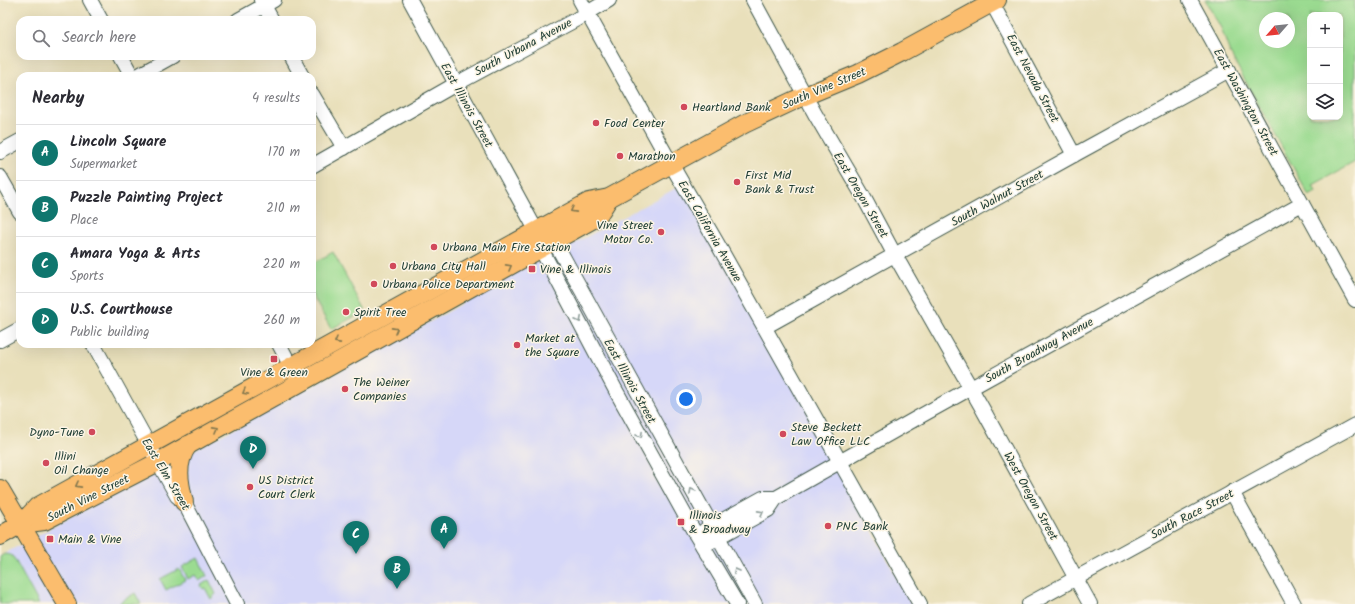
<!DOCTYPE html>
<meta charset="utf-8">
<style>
body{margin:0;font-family:Kalam,sans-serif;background:#f7f7f7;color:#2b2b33}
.controls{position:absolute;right:12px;top:12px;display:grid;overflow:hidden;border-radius:8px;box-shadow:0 4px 16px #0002}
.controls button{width:36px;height:36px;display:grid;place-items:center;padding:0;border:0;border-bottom:1px solid #e1e1e2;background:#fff;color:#2b2b33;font:20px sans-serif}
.compass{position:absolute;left:1259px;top:12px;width:36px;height:36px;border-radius:50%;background:#fff;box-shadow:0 4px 16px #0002;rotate:242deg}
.you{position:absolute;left:686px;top:399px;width:14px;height:14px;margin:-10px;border:3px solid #fff;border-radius:50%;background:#1a73e8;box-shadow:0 0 0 6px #1a73e833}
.badge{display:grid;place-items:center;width:26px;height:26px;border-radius:50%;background:#0f766e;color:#fff;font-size:13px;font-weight:700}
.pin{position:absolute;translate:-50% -33px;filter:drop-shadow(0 1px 2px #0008)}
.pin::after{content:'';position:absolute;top:21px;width:14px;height:12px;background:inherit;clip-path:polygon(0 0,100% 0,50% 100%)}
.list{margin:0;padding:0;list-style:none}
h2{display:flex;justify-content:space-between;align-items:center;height:52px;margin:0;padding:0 16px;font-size:17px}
h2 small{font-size:13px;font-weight:400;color:#7c7c81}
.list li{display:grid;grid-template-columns:26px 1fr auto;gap:12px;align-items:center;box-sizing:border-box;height:56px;padding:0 16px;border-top:1px solid #e1e1e2}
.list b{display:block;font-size:15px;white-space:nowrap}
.list p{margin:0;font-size:13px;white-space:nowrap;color:#7c7c81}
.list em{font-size:13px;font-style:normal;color:#7c7c81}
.icon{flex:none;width:22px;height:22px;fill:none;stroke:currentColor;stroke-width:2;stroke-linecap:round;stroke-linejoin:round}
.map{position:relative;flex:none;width:1355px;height:604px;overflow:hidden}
.search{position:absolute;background:#fff;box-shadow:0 4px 16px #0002;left:16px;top:16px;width:300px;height:44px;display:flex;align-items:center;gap:10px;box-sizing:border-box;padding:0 14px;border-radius:12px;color:#7c7c81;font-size:15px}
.panel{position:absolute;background:#fff;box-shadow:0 4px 16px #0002;left:16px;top:72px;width:300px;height:276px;border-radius:12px}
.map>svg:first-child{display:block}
.built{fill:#d6d7f8}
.green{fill:#9bdb91;stroke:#5d8c62;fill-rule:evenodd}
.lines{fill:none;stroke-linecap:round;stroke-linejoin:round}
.minor-casing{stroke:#3d5548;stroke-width:16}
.major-casing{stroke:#3d5548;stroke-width:20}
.minor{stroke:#fff;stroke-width:14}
.major{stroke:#fbbd6e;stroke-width:18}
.oneway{stroke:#82774e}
.oneway2{stroke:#8f9e9a}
.poi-dot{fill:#d1495b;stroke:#fcf5e5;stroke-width:1.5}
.labels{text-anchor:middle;stroke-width:3;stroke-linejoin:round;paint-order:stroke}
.street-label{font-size:12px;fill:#1f3d34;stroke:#fcf5e5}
.poi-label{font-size:12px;fill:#1f3d34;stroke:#fcf5e5;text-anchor:start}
</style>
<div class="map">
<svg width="1355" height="604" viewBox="0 0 1355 604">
<rect width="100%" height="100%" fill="#fcf5e5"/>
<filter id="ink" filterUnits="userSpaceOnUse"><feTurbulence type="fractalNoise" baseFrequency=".025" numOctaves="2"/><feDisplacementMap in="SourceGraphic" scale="8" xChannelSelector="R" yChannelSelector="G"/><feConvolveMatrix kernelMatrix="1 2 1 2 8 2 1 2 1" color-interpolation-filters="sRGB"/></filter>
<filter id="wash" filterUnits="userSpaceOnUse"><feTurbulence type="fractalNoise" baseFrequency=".012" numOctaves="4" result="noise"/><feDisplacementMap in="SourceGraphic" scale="16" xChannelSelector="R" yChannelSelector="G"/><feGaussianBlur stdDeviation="0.9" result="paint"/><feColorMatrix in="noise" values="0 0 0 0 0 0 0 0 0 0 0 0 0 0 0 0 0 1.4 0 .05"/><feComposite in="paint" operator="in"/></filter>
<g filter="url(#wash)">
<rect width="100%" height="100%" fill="#e9e0bb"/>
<path class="built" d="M 687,182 L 911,604 L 0,604 L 0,556 L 439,317 L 537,261 L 539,263 Z"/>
<g class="green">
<path d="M 1205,0 L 1355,0 L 1355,162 L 1313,185 L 1316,192 L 1309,196 L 1230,53 L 1221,28 ZM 1310,15 L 1340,15 L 1340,117 L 1310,117 ZM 1265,18 L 1289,18 L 1289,42 L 1265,42 Z"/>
<path d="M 333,252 L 365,311 L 331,329 L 312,295 L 312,264 Z"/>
<path d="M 4,554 L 11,555 L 14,558 L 39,604 L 0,604 L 0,557 Z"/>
<path d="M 198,558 L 207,576 L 199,581 L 195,575 L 188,579 L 182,567 Z"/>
<path d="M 179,569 L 185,580 L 166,590 L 160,579 Z"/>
<path d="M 209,580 L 216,594 L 211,599 L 205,588 L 203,589 L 201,585 Z"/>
<path d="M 135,593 L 141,604 L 121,604 L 120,602 Z"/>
</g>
</g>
<g filter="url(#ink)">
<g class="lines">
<defs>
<g id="minor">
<path d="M 90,0 L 101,20"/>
<path d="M 261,0 L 272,20"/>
<path d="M 410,0 L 536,230 L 541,249 L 615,389 L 696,535 L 737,604"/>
<path d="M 580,0 L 671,164 L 717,243 L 920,604"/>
<path d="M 753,0 L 815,114 L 863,196 L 892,250 L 981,406 L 1090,604"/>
<path d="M 1190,0 L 1355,300"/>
<path d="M 992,3 L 1074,155"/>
<path d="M 238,20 L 274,0"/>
<path d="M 121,56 L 132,76"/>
<path d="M 291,56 L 302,76"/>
<path d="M 137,76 L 173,56"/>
<path d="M 312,94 L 344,148"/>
<path d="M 0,152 L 20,141"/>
<path d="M 312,166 L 456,84 L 577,19 L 609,0"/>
<path d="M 0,177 L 20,212"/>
<path d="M 545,236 L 554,242 L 561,253 L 755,604"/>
<path d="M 765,327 L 1074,155 L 1229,70"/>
<path d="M 0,340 L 20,329"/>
<path d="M 93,344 L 177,496 L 184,502 L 237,604"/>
<path d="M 279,344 L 296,376"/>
<path d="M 1232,492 L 1294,604"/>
<path d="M 705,530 L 763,498 L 776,498"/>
<path d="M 703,546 L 768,510 L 776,498 L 917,418 L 1302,204"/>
<path d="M 1029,604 L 1355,425"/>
</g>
<g id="major">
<path d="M 0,489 L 67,604"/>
<path d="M 184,502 C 179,482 175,463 188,445"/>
<path d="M 21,524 L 44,521 L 158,462 L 597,217 L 609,198"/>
<path d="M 0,536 L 21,524 L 37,507 L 589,202 L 609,198 L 744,124 L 795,100 L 858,74 L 902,52 L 997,0"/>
</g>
</defs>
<use href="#minor" class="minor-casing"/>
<use href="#major" class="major-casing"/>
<use href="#minor" class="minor"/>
<use href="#major" class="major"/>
</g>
<defs><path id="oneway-chevron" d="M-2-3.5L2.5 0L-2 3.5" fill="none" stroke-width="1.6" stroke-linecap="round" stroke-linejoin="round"/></defs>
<g class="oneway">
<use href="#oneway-chevron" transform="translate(573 210) rotate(152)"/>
<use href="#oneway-chevron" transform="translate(509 267) rotate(-29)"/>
<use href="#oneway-chevron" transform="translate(395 330) rotate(-29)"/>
<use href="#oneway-chevron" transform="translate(337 341) rotate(151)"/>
<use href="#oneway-chevron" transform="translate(245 392) rotate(151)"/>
<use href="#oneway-chevron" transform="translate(216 429) rotate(-29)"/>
<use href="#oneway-chevron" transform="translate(78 485) rotate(152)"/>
</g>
<g class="oneway2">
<use href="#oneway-chevron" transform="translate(579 320) rotate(63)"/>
<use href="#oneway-chevron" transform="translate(640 435) rotate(61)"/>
<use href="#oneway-chevron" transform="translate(692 491) rotate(-119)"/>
<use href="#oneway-chevron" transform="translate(761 513) rotate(-29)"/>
<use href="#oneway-chevron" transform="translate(736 571) rotate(-119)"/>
</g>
</g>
<g class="poi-dot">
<circle cx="684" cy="107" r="4"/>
<circle cx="596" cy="123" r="4"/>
<circle cx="620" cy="156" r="4"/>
<circle cx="737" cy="182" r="4"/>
<circle cx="661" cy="232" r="4"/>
<circle cx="434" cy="247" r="4"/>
<circle cx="393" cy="266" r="4"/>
<rect x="528" y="265" width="8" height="8" rx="2"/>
<circle cx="374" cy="284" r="4"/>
<circle cx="346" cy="312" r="4"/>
<circle cx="517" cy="345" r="4"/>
<rect x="270" y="355" width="8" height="8" rx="2"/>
<circle cx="345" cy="389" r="4"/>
<circle cx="92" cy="432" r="4"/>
<circle cx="783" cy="434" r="4"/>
<circle cx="46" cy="463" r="4"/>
<circle cx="250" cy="487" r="4"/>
<rect x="677" y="518" width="8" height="8" rx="2"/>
<circle cx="828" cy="526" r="4"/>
<rect x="46" y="535" width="8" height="8" rx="2"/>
</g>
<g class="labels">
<g class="street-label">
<text transform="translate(523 47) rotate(-28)" y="4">South Urbana Avenue</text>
<text transform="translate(1033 78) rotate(62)" y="4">East Nevada Street</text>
<text transform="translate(824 88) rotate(-23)" y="4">South Vine Street</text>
<text transform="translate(1246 102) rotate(61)" y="4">East Washington Street</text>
<text transform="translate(467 105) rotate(61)" y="4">East Illinois Street</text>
<text transform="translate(861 195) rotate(60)" y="4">East Oregon Street</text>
<text transform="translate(997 198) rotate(-29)" y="4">South Walnut Street</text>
<text transform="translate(710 231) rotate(60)" y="4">East California Avenue</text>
<text transform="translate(1039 350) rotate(-29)" y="4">South Broadway Avenue</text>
<text transform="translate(630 381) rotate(61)" y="4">East Illinois Street</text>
<text transform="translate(166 474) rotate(59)" y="4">East Elm Street</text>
<text transform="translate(1031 496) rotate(61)" y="4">West Oregon Street</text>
<text transform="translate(88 498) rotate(-27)" y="4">South Vine Street</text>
<text transform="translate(1192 514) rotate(-28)" y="4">South Race Street</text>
</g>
<g class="poi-label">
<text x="692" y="111">Heartland Bank</text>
<text x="604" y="127">Food Center</text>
<text x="628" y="160">Marathon</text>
<text x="745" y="179">First Mid<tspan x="745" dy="14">Bank &amp; Trust</tspan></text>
<text x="653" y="229" text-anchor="end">Vine Street<tspan x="653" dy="14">Motor Co.</tspan></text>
<text x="442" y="251">Urbana Main Fire Station</text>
<text x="401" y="270">Urbana City Hall</text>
<text x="540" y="273">Vine &amp; Illinois</text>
<text x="382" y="288">Urbana Police Department</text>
<text x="354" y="316">Spirit Tree</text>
<text x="525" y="342">Market at<tspan x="525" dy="14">the Square</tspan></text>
<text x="274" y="376" text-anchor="middle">Vine &amp; Green</text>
<text x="353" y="386">The Weiner<tspan x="353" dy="14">Companies</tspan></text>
<text x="791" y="431">Steve Beckett<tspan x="791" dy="14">Law Office LLC</tspan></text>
<text x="84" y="436" text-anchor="end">Dyno-Tune</text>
<text x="54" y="460">Illini<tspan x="54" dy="14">Oil Change</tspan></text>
<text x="258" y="484">US District<tspan x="258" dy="14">Court Clerk</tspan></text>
<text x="689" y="519">Illinois<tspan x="689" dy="14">&amp; Broadway</tspan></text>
<text x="836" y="530">PNC Bank</text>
<text x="58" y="543">Main &amp; Vine</text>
</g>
</g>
</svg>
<div class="controls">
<button>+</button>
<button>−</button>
<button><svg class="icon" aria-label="layers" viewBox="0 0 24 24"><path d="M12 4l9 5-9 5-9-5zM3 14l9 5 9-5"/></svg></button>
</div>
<svg class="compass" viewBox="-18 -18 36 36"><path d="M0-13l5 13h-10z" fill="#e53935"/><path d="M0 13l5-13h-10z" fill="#7c7c81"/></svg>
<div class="you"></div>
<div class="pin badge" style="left:444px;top:549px">A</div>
<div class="pin badge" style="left:397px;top:589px">B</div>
<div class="pin badge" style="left:356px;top:554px">C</div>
<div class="pin badge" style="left:253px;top:469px">D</div>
<div class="search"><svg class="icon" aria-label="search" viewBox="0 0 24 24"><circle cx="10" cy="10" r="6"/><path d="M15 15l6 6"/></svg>Search here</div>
<section class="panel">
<h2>Nearby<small>4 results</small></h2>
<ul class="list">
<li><span class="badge">A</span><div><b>Lincoln Square</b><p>Supermarket</p></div><em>170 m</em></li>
<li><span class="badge">B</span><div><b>Puzzle Painting Project</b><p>Place</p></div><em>210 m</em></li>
<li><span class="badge">C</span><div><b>Amara Yoga &amp; Arts</b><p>Sports</p></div><em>220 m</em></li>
<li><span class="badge">D</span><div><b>U.S. Courthouse</b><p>Public building</p></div><em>260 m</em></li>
</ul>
</section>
</div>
